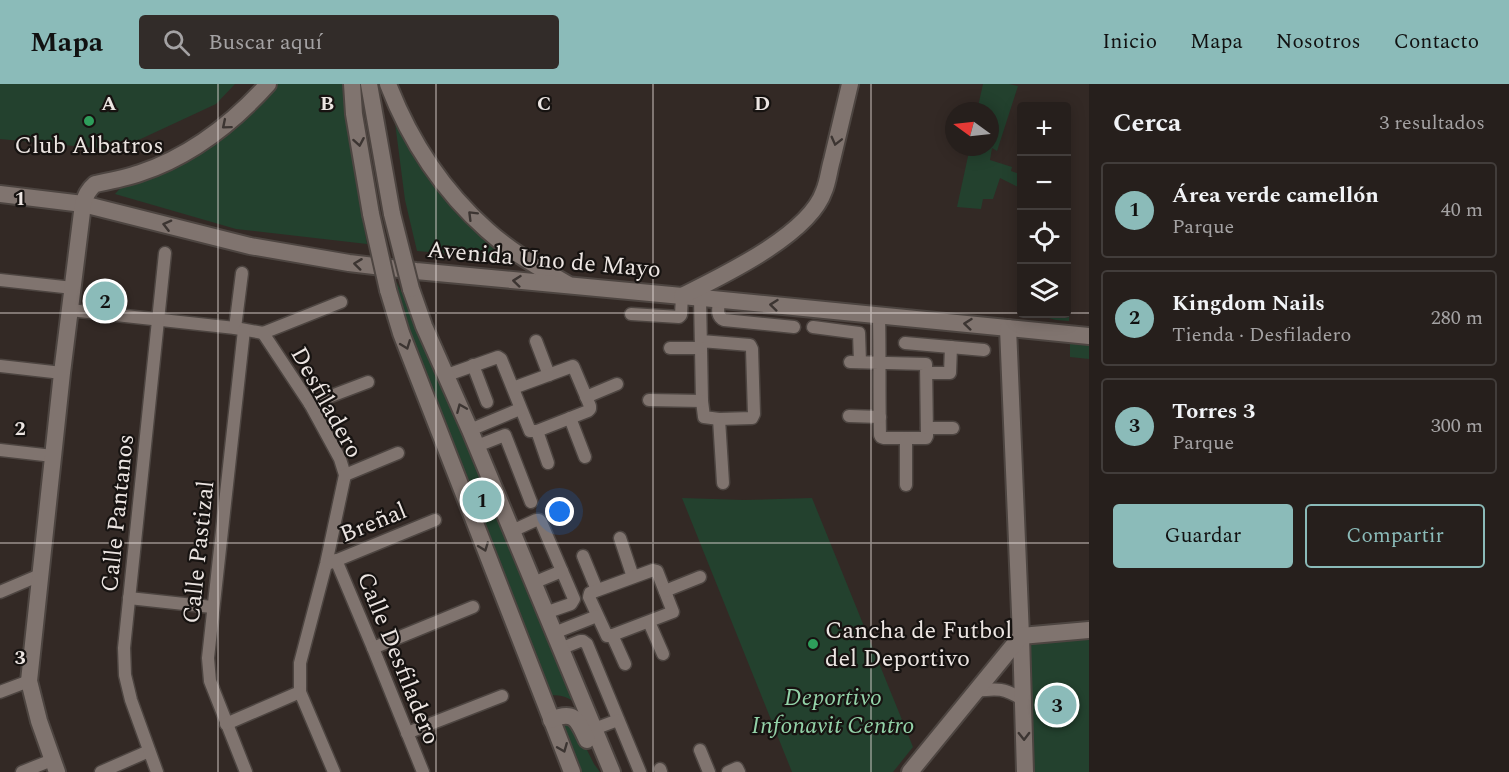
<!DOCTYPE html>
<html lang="es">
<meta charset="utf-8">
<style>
body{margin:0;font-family:Spectral,serif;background:#322c29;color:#f1f3f6}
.controls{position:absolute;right:18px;top:18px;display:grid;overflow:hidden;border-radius:6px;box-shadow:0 3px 15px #0003}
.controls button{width:54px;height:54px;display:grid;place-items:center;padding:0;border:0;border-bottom:2px solid #423d3b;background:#261f1c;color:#f1f3f6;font:30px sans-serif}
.compass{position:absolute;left:945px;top:18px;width:54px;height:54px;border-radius:50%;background:#261f1c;box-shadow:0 3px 15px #0003;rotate:285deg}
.you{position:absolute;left:560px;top:428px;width:21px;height:21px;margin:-15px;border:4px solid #fff;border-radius:50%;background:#1a73e8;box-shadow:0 0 0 9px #1a73e833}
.badge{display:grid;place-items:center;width:39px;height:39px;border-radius:50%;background:#8bbbb9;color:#111;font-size:20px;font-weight:700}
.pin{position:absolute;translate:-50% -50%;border:3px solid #fff;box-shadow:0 2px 6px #0006}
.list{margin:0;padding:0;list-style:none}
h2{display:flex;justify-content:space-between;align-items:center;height:78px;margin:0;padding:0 24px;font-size:26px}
h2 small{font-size:20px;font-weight:400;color:#a4a2a3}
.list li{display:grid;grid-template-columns:39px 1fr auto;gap:18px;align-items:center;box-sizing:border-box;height:96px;margin:0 12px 12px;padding:0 12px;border:2px solid #423d3b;border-radius:6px}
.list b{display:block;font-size:22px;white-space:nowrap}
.list p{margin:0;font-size:20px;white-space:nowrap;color:#a4a2a3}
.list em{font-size:20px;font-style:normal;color:#a4a2a3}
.actions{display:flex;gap:12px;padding:18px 24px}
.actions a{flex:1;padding:14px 0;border:2px solid #8bbbb9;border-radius:6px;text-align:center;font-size:21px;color:#8bbbb9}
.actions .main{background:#8bbbb9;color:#111}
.icon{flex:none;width:33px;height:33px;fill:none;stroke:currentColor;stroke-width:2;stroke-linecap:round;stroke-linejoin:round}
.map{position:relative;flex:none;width:1089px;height:688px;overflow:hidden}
header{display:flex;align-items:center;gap:36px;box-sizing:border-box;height:84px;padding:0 30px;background:#8bbbb9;color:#111}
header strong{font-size:28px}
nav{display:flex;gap:33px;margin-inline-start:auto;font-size:21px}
.search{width:420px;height:54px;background:#322c29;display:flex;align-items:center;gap:15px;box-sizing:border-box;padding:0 21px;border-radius:6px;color:#a4a2a3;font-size:22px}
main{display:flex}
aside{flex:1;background:#261f1c}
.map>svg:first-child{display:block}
.green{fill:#23412e}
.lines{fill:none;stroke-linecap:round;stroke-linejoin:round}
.street-casing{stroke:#4d4541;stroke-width:15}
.secondary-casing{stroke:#4d4541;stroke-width:20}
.street{stroke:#80746f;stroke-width:12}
.secondary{stroke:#80746f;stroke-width:16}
.secondary-bridge-casing{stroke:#4d4541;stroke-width:20;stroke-linecap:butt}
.secondary-bridge{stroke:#80746f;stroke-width:16}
.oneway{stroke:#3c3532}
.grid{fill:none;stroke:#ece5e2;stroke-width:1.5;stroke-opacity:0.55}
.leisure-dot{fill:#2e9e5b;stroke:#171311;stroke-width:2}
.labels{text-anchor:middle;stroke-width:4.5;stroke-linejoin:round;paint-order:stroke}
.poi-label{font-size:24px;fill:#ece5e2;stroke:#171311}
.street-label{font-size:24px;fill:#ece5e2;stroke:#171311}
.park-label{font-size:24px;font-style:italic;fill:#93d2a8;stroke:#171311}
.grid-label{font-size:20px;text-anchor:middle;font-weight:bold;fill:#ece5e2;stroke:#171311;stroke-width:4.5;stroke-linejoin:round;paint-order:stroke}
</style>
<header>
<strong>Mapa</strong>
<div class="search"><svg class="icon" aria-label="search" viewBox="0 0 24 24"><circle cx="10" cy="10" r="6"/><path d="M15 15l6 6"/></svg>Buscar aquí</div>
<nav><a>Inicio</a><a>Mapa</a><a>Nosotros</a><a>Contacto</a></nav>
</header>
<main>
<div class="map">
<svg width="1089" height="688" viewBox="0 0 1089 688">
<rect width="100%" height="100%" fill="#332925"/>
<g class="green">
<path d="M 0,0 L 235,0 L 216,20 L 117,66 L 0,55 Z"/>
<path d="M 273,0 L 343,0 L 346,32 L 367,160 L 236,145 L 115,110 L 127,97 L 169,85 Z"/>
<path d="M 983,0 L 1009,0 L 1018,2 L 997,67 L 992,64 L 990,76 L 1012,83 L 1011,87 L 1022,91 L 1018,103 L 1000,94 L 993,115 L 983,115 L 981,125 L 957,123 L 970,63 L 990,63 L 990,27 L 977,27 Z"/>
<path d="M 393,23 L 423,77 L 521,176 L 417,167 L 405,116 Z"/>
<path d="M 393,196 L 397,199 L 422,249 L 581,624 C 571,614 562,609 547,612 L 413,269 Z"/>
<path d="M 1067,212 L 1070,212 L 1069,237 L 1056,236 L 1034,230 L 1066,230 Z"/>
<path d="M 1070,257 L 1089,259 L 1089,275 L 1070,273 Z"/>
<path d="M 682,414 L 744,416 L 812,414 L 913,663 L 893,688 L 792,688 Z"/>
<path d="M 1089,547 L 1089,688 L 1026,688 L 1022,553 Z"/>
<path d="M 567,636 L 586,664 L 594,680 L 600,688 L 576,688 L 570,672 L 575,669 L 562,638 Z"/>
</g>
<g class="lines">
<defs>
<g id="street">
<path d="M 0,196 L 73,204"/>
<path d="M 700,214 L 702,317 L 704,333 L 719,335 L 752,334 L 754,330 L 752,265 L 750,261 L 701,257"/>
<path d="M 719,216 C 719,223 715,232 724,236 L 794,243"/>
<path d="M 70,226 L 235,244 L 263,249 L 341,218"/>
<path d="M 631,230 L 679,233 L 681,231 L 682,212"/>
<path d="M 813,243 L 859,249 L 860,278"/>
<path d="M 235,244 L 242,189"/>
<path d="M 244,246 L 208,574 L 210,597 L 246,688"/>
<path d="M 263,249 L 310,320 L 340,375 L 345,391 L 326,480 L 300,579 L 300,608 L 334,688"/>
<path d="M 536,257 L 549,291"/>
<path d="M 905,259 L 984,266"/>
<path d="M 670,264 L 701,264"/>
<path d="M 850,278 L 926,280 L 927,352 L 926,354 L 884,354 L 881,353 L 880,351 C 879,311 880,271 879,232"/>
<path d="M 473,281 L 487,318"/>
<path d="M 0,282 L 62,289"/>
<path d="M 927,289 L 950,289 L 951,263"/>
<path d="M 447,291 L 498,273 L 501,275 L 530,347 L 537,347 L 588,327 L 590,325 L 590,322 L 574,284 L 573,282 L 513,304"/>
<path d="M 586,313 L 617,300"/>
<path d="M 649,316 L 702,317"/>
<path d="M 310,320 L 368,298"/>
<path d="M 849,332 L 880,333"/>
<path d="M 570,334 L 585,373"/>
<path d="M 719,335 L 723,399"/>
<path d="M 927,344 L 953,344"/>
<path d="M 470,346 L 520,325"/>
<path d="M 537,347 L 548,379"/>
<path d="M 477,362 L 505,351 L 531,418"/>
<path d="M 0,366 L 53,372"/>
<path d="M 345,391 L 398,369"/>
<path d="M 906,401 L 906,355"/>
<path d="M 512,447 L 536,436 L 539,436 L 541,438 L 574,515 L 571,520 L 545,529"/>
<path d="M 620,454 L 633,493"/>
<path d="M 583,472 L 597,506"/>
<path d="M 336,476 L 373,564 L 423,688"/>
<path d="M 330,479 L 435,436"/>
<path d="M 653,486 L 657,487 L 673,528 L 610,552 L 607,552 L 589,513 L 590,509 Z"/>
<path d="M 533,499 L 562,487"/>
<path d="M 665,507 L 700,493"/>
<path d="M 0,508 L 40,491"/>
<path d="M 129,514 L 212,523"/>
<path d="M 649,538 L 663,570"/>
<path d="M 554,549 L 597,532"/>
<path d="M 612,551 L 625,580"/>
<path d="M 373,564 L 473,523"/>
<path d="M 560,565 L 580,557 L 583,557 L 587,560 L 640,688"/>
<path d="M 976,607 C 997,604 1005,604 1023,616"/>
<path d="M 0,608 L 29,597"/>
<path d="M 226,640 L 300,608"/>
<path d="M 594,645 L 618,636"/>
<path d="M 407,649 L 502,612"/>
<path d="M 700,666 L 709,688"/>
<path d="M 660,685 L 661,688"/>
<path d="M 22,688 L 52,676"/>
<path d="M 101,688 L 149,667"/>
<path d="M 157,688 L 131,616 L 125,591 L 124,564 L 165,169"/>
<path d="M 728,688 L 737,684 L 739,688"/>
</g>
<g id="secondary">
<path d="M 352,0 L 354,30 L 371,130"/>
<path d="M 369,0 L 392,130"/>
<path d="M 388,0 C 410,57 442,106 487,146 C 511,168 540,184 567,200"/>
<path d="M 0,110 L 83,120 L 250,162 L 349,179 L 416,187 L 682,212 L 1089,252"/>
<path d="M 411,205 L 424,242 L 470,346 L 612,688"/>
<path d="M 388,206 L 401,249 L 572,688"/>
<path d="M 682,212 C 722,192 809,151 824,107 C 828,98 829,86 832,76 C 838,51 844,25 850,0"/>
<path d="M 1008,244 L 1021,552 L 1025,688"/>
<path d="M 551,636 C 575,625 578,637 587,656"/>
<path d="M 57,688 L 39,637 L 29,597 L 62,289 L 83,120 C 86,111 88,106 95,100 C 110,97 126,94 140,89 C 191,72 232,40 268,0"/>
<path d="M 910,688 L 1021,552 L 1089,546"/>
</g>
</defs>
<use href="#street" class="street-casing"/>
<use href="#secondary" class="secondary-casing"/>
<use href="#street" class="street"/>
<use href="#secondary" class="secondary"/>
<defs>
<g id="secondary-bridge">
<path d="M 371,130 L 388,206"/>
<path d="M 392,130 L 411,205"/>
</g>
</defs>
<use href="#secondary-bridge" class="secondary-bridge-casing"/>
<use href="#secondary-bridge" class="secondary-bridge"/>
</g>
<defs><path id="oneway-chevron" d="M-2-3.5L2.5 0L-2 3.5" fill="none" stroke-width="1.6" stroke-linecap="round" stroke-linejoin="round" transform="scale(1.5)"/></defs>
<g class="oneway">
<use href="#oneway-chevron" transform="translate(226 41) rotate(140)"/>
<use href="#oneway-chevron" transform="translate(836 57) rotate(104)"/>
<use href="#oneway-chevron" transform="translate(359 58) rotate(80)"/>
<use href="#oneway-chevron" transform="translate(472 131) rotate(-135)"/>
<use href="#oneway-chevron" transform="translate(167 141) rotate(-166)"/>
<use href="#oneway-chevron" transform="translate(358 180) rotate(-173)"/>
<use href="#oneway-chevron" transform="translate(517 197) rotate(-174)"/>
<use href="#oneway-chevron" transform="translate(774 221) rotate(-174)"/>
<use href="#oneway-chevron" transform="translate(968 240) rotate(-174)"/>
<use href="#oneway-chevron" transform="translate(406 261) rotate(69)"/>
<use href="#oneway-chevron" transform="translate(461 324) rotate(-113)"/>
<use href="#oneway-chevron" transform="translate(484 463) rotate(69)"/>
<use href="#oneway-chevron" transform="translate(1024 652) rotate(89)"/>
<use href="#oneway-chevron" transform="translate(563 664) rotate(68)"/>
</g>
<path class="grid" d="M 218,0 L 218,688M 436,0 L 436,688M 653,0 L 653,688M 871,0 L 871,688M 0,229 L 1022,229M 1066,229 L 1089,229M 0,459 L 1089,459"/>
<g class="leisure-dot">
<circle cx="89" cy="37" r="6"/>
<circle cx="813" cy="560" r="6"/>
</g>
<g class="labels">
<g class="poi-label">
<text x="89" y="69">Club Albatros</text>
<text x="825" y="554" text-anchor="start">Cancha de Futbol<tspan x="825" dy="28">del Deportivo</tspan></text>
</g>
<g class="street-label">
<text transform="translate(544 175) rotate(5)" y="8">Avenida Uno de Mayo</text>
<text transform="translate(327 318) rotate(61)" y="8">Desfiladero</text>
<text transform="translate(117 429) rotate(-84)" y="8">Calle Pantanos</text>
<text transform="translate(373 438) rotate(-22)" y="8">Breñal</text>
<text transform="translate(198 468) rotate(-84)" y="8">Calle Pastizal</text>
<text transform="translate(399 574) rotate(68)" y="8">Calle Desfiladero</text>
</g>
<g class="park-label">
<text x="833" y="621">Deportivo<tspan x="833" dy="28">Infonavit Centro</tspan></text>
</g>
</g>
<g class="grid-label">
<text x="109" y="26">A</text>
<text x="327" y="26">B</text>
<text x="544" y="26">C</text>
<text x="762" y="26">D</text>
<text x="20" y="121">1</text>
<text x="20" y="351">2</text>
<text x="20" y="580">3</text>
</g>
</svg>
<div class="controls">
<button>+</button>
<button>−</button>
<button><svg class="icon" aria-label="locate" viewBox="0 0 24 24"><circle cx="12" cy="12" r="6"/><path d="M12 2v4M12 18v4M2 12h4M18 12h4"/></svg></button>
<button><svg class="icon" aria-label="layers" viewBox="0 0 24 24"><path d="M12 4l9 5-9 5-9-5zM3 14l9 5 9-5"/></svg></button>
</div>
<svg class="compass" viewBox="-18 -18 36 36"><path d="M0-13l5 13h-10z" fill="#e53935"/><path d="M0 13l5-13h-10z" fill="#a4a2a3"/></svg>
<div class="you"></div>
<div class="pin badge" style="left:482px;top:416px">1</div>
<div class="pin badge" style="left:105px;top:217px">2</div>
<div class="pin badge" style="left:1057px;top:621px">3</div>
</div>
<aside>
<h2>Cerca<small>3 resultados</small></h2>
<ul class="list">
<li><span class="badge">1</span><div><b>Área verde camellón</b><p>Parque</p></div><em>40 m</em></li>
<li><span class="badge">2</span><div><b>Kingdom Nails</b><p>Tienda · Desfiladero</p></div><em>280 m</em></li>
<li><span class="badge">3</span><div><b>Torres 3</b><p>Parque</p></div><em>300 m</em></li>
</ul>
<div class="actions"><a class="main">Guardar</a><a>Compartir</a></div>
</aside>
</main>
